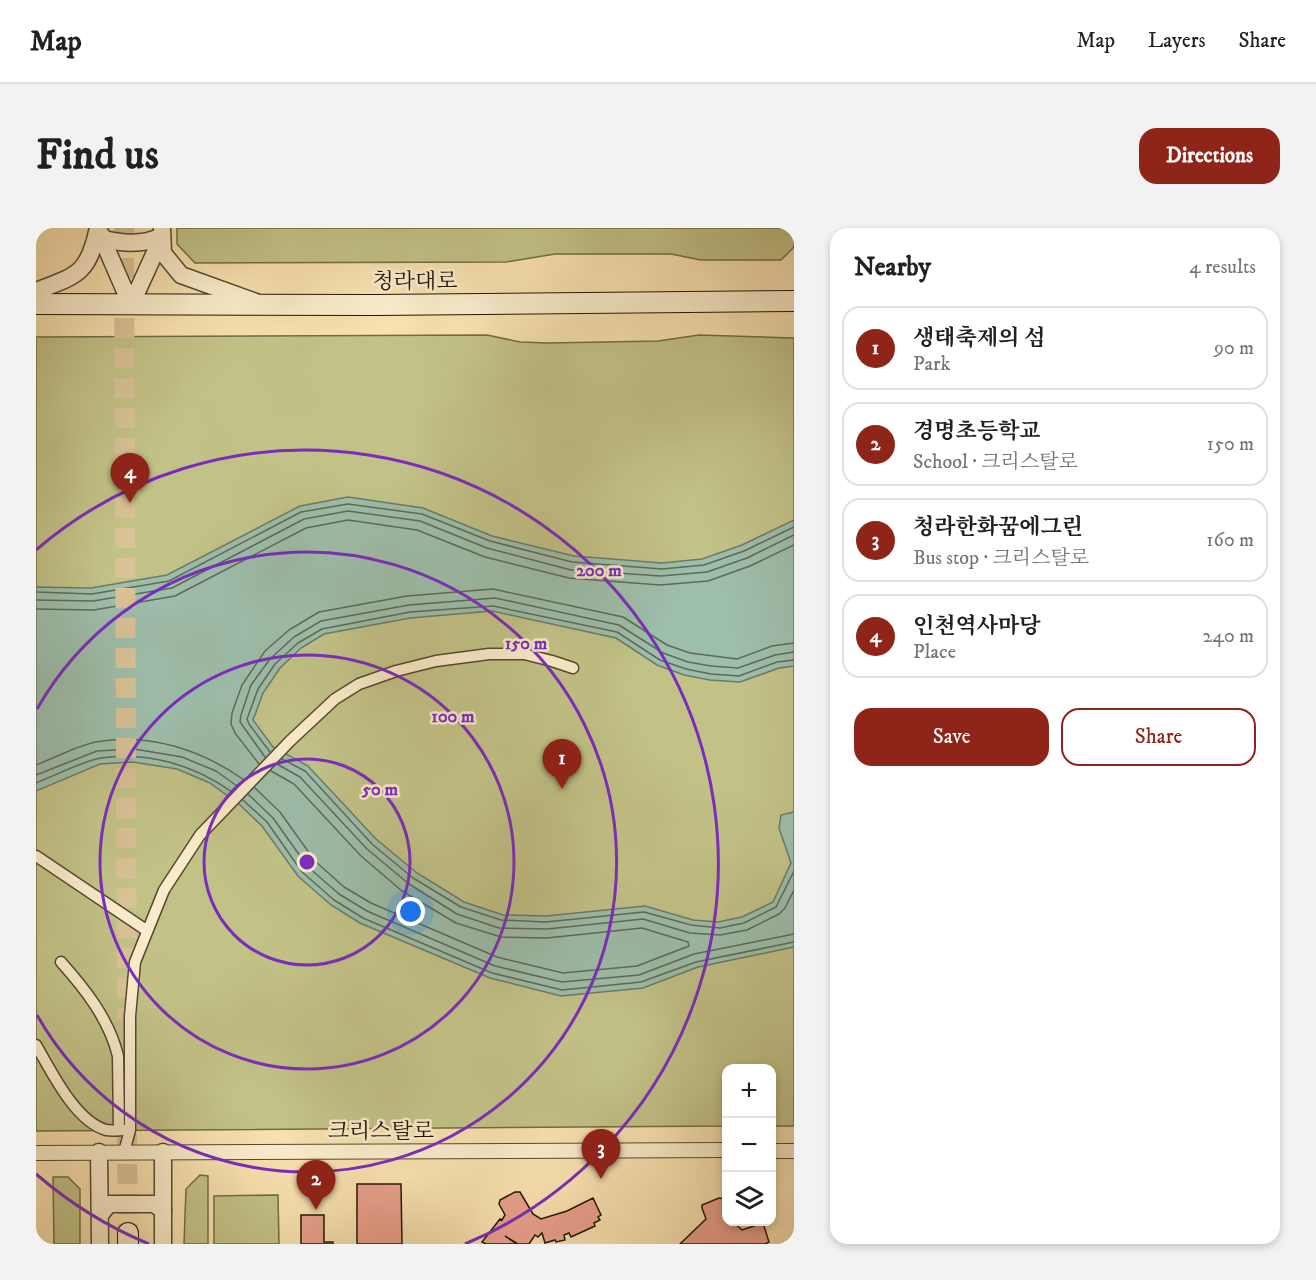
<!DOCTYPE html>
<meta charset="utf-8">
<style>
body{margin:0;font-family:"IM FELL DW Pica","Noto Serif KR",serif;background:#f2f2f2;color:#202124}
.controls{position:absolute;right:18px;bottom:18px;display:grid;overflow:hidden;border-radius:12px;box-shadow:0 3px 9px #0003}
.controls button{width:54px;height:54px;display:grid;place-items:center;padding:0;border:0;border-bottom:2px solid #e0e0e0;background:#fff;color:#202124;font:30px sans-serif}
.you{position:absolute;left:375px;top:684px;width:21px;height:21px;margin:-15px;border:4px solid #fff;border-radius:50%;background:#1a73e8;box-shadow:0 0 0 9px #1a73e833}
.badge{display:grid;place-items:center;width:39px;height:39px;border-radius:50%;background:#8f2418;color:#fff;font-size:20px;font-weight:700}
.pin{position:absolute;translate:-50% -50px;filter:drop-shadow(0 2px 3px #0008)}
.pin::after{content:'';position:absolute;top:32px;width:21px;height:18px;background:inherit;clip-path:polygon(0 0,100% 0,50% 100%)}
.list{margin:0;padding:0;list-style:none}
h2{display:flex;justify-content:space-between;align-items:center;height:78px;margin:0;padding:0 24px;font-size:26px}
h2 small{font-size:20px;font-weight:400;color:#757577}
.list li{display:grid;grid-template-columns:39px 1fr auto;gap:18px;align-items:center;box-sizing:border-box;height:84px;margin:0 12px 12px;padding:0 12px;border:2px solid #e0e0e0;border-radius:18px}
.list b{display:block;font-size:22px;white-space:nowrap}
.list p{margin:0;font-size:20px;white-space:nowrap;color:#757577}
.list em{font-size:20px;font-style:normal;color:#757577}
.actions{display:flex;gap:12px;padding:18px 24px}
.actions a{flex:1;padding:14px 0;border:2px solid #8f2418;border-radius:18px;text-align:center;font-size:21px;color:#8f2418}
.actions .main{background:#8f2418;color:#fff}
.icon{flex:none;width:33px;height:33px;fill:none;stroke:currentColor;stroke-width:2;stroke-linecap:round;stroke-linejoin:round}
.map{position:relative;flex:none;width:758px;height:1016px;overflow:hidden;border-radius:18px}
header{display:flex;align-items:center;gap:36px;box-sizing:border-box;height:84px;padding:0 30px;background:#fff;border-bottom:2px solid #e0e0e0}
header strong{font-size:28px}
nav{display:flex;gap:33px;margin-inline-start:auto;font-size:21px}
.intro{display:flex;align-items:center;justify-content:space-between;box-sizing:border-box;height:144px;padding:0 36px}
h1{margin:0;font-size:42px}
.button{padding:15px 27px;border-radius:18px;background:#8f2418;color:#fff;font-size:21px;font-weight:700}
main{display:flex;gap:36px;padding:0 36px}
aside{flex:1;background:#fff;border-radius:18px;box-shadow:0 3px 9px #0003}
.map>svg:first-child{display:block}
.green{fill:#c2c287;stroke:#716c46;stroke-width:1.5}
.water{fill:#9dbeab;stroke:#6b7a69;stroke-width:1.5}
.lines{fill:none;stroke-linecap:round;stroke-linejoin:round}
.shore{stroke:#5e6a58;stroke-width:1.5}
.building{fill:#e9a08c;stroke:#201506;stroke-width:1.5}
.secondary-tunnel{stroke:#d8c296;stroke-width:20;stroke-dasharray:20 10;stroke-linecap:butt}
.pedestrian-casing{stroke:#564830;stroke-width:13}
.minor-casing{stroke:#564830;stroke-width:16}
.tertiary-casing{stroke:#564830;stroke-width:19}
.secondary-casing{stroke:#201506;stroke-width:22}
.pedestrian{stroke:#faeccb;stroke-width:10}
.minor{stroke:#faeccb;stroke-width:14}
.tertiary{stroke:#faeccb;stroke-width:16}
.secondary{stroke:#faeccb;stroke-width:20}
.ring{fill:none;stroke:#7b2cbf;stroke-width:3}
.labels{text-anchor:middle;stroke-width:5;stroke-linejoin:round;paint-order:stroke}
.street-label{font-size:22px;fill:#201506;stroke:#faeccb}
.centre{fill:#7b2cbf;stroke:#faeccb;stroke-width:3}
.ring-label{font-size:18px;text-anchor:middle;font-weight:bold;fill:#7b2cbf;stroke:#faeccb;stroke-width:5;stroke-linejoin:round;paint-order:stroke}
</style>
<header>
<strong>Map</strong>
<nav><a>Map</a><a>Layers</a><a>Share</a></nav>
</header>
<div class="intro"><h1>Find us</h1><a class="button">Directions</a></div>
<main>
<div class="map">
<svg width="758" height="1016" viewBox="0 0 758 1016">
<rect width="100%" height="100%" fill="#f8e1af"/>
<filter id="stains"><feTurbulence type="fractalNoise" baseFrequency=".00333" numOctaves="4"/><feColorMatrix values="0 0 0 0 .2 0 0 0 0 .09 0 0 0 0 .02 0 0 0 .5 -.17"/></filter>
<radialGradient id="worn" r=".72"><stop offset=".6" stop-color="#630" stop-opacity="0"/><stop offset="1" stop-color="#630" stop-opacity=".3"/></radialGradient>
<g class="green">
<path d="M 141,0 L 758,0 L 758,19 L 745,32 L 665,32 L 635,26 L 519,26 L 470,34 L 159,35 L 141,16 Z"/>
<path d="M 451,107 L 484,114 L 512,115 L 622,113 L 663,107 L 758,110 L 758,898 L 736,898 L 736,840 L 690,840 L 690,898 L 0,903 L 0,109 Z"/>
<path d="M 164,947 L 172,948 L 172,1016 L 148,1016 L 150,961 Z"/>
<path d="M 17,949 L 32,949 L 44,961 L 44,1016 L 18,1016 Z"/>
<path d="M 242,967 L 243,1016 L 178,1016 L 178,968 Z"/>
</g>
<path class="water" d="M 312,269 L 387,280 L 456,308 L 538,328 L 626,335 L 666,331 L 706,317 L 758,292 L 758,438 L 743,440 L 704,454 L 674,452 L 648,447 L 621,437 L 580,410 L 456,383 L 374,390 L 288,406 L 265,420 L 244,440 L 227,465 L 217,492 L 237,519 L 272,538 L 340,611 L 381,645 L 428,674 L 467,687 L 510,688 L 609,678 L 657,692 L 682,694 L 706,689 L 737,674 L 755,635 L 743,600 L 745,587 L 758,584 L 758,719 L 662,739 L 607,760 L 525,768 L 454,750 L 324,695 L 295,677 L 262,648 L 226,598 L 204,577 L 174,555 L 141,541 L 97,534 L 64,536 L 0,563 L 0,359 L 55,360 L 131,347 L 264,278 Z"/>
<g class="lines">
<g class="shore">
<path d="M 0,364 L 56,366 L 133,353 L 265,284 L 312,276 L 386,286 L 454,313 L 536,334 L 626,341 L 668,337 L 708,323 L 758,299"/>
<path d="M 0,372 L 57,373 L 136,360 L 268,291 L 312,283 L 384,293 L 451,320 L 535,342 L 625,348 L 671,344 L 711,330 L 758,307"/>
<path d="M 0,381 L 58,382 L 139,368 L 270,300 L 312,292 L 381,302 L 449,329 L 533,350 L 624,357 L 672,353 L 714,338 L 758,317"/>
<path d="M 234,524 L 213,496 L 211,491 L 222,461 L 239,436 L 262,415 L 286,401 L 374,384 L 457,378 L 581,404 L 624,432 L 650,441 L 675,446 L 703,448 L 741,434 L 758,432"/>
<path d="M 229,529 L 204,494 L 205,487 L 215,457 L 234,431 L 258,409 L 285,393 L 373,377 L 459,370 L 583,397 L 627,425 L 652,434 L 675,438 L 702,440 L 739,427 L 758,424"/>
<path d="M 246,531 L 269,543 L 336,616 L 377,650 L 425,679 L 465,692 L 510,694 L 608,684 L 655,697 L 684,700 L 708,695 L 740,679 L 758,643"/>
<path d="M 223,536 L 199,505 L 195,496 L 196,485 L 206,457 L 229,423 L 253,402 L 283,384 L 371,368 L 457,361 L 587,389 L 631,417 L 654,425 L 701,431 L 736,418 L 758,415"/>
<path d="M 241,536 L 264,549 L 331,621 L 373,656 L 421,686 L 463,700 L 511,701 L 607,691 L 654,705 L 684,707 L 711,702 L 743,686 L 749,680 L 758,662"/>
<path d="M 0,537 C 19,530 40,518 60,514 C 112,504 166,522 208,552"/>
<path d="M 0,547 L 61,523 L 98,521 L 146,529 L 180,543 L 201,558"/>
<path d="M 0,555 C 18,548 47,533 65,530 C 112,523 158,537 196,564"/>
<path d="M 219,560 L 244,584 L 279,633 L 308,659 L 335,675 L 461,729 L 527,745 L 601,738 L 653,718 L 652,714 L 606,700 L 511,710 L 465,709 L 420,695 L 366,663 L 325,628 L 258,556 L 235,543"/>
<path d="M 212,566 L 237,590 L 272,639 L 303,666 L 331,683 L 459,738 L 526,754 L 603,747 L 658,726 L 758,706"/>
<path d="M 207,572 L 231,594 L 266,644 L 298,672 L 327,690 L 456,745 L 526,762 L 605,754 L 660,734 L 758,714"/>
</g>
</g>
<g class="building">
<path d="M 321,956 L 365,956 L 366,1016 L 321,1016 Z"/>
<path d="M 479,964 L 484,964 L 497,986 L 505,991 L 531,983 L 557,970 L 565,987 L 562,989 L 564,992 L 558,995 L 559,998 L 535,1009 L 533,1005 L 528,1007 L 529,1012 L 520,1014 L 519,1012 L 509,1015 L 506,1005 L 502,1009 L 499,1007 L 493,1016 L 482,1016 L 469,1008 L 481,1016 L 450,1016 L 446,1014 L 464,991 L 466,992 L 469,987 L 463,976 L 464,972 Z"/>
<path d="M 683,970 L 688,971 L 690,978 L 690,994 L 697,994 L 706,1002 L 727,995 L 733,1014 L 729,1016 L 644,1016 L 670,991 L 666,980 L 666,977 Z"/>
<path d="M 265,987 L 288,987 L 288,1014 L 297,1014 L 297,1016 L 265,1016 Z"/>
</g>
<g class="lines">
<g class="secondary-tunnel">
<path d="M 88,0 L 91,792"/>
<path d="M 91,906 L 92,1005"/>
</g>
<defs>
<g id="pedestrian">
<path d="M 0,628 L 110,702"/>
<path d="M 25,734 C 49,761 73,791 82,828 L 83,902"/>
<path d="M 0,817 C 15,843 39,893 70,902 C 76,903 83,902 89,902"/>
<path d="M 88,924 L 94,902 L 94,788 L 99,734 L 128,662 L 164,607 L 254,513 L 299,471 L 323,456 L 360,443 L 400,433 L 453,426 L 488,426 L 516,433 L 537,440"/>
</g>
<g id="minor">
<path d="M 736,923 L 758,923"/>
<path d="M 0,925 L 690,922"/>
</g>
<g id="tertiary">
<path d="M 126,0 L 127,25 L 145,47 L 220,74"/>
<path d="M 62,1 L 95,77"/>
<path d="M 62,2 L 68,11 C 88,16 108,17 126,8"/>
<path d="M 0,63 C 42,47 52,46 62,0"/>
<path d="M 95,77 L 126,9"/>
<path d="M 63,924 L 64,1016"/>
<path d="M 64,987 L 73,976 L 118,976 L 127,982"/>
<path d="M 127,1016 L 127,924"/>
</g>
<g id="secondary">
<path d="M 0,76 L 337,77 L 758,73"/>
<path d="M 92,1005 L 92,1016"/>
</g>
</defs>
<use href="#pedestrian" class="pedestrian-casing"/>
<use href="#minor" class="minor-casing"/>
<use href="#tertiary" class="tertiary-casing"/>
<use href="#secondary" class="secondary-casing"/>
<use href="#pedestrian" class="pedestrian"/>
<use href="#minor" class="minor"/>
<use href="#tertiary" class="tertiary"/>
<use href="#secondary" class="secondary"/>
</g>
<g class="ring">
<circle cx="271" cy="634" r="103"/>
<circle cx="271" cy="634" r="207"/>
<path d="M1 481A310 310 0 1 1 1 787"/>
<path d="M113 1016A413 413 0 0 1 0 946M0 322A413 413 0 1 1 429 1016"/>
</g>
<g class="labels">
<g class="street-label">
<text x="379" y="60">청라대로</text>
<text x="345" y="910">크리스탈로</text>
</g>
</g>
<circle cx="271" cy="634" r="9" class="centre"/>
<g class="ring-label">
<text x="563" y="348">200 m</text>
<text x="490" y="421">150 m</text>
<text x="417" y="494">100 m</text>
<text x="344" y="567">50 m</text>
</g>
<rect width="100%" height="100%" filter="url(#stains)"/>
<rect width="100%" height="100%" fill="url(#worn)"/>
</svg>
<div class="controls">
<button>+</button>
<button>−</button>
<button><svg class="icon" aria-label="layers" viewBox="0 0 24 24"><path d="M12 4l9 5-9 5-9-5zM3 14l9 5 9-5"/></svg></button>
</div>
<div class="you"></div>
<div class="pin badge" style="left:526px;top:561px">1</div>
<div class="pin badge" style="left:280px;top:982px">2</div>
<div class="pin badge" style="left:565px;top:951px">3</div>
<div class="pin badge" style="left:94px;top:275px">4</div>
</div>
<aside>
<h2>Nearby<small>4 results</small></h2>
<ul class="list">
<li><span class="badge">1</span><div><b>생태축제의 섬</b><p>Park</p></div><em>90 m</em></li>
<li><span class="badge">2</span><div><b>경명초등학교</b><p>School · 크리스탈로</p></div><em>150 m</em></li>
<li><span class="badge">3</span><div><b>청라한화꿈에그린</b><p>Bus stop · 크리스탈로</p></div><em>160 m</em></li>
<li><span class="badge">4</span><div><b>인천역사마당</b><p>Place</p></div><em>240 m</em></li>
</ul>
<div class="actions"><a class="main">Save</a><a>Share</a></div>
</aside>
</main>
